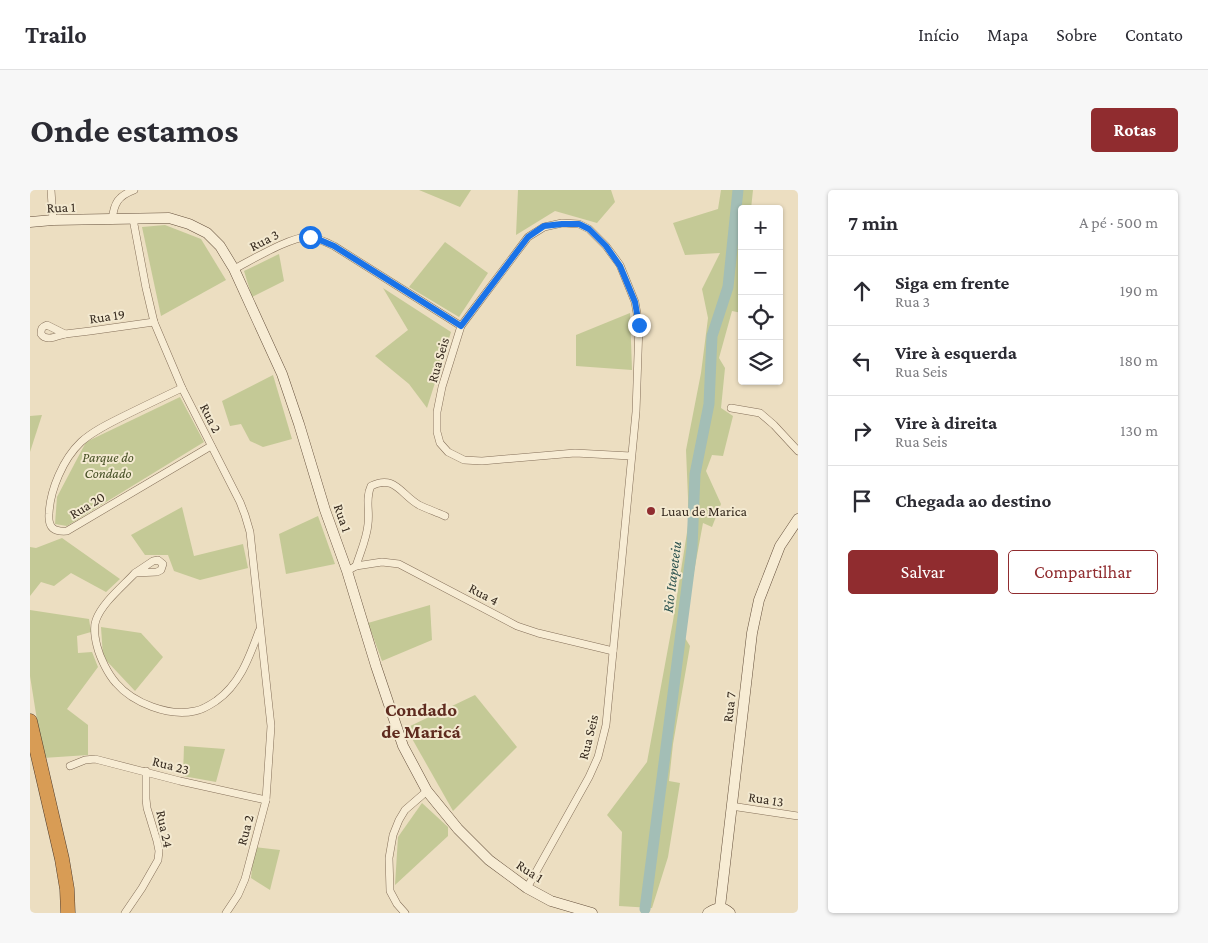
<!DOCTYPE html>
<html lang="pt">
<meta charset="utf-8">
<style>
body{margin:0;font-family:"Crimson Pro",serif;background:#f7f7f7;color:#2b2b33}
.controls{position:absolute;right:15px;top:15px;display:grid;overflow:hidden;border-radius:5px;box-shadow:0 1px 4px #0004}
.controls button{width:45px;height:45px;display:grid;place-items:center;padding:0;border:0;border-bottom:1px solid #e1e1e2;background:#fff;color:#2b2b33;font:25px sans-serif}
.stop{position:absolute;width:15px;height:15px;margin:-11px;border:4px solid #1a73e8;border-radius:50%;background:#fff}
.stop.end{background:#1a73e8;border-color:#fff;box-shadow:0 1px 5px #0008}
.list{margin:0;padding:0;list-style:none}
h2{display:flex;justify-content:space-between;align-items:center;height:65px;margin:0;padding:0 20px;font-size:21px}
h2 small{font-size:16px;font-weight:400;color:#7c7c81}
.list li{display:grid;grid-template-columns:32px 1fr auto;gap:15px;align-items:center;box-sizing:border-box;height:70px;padding:0 20px;border-top:1px solid #e1e1e2}
.list b{display:block;font-size:19px;white-space:nowrap}
.list p{margin:0;font-size:16px;white-space:nowrap;color:#7c7c81}
.list em{font-size:16px;font-style:normal;color:#7c7c81}
.actions{display:flex;gap:10px;padding:15px 20px}
.actions a{flex:1;padding:11px 0;border:1px solid #902c2f;border-radius:5px;text-align:center;font-size:18px;color:#902c2f}
.actions .main{background:#902c2f;color:#fff}
.icon{flex:none;width:28px;height:28px;fill:none;stroke:currentColor;stroke-width:2;stroke-linecap:round;stroke-linejoin:round}
.map{position:relative;flex:none;width:768px;height:723px;overflow:hidden;border-radius:5px}
header{display:flex;align-items:center;gap:30px;box-sizing:border-box;height:70px;padding:0 25px;background:#fff;border-bottom:1px solid #e1e1e2}
header strong{font-size:24px}
nav{display:flex;gap:28px;margin-inline-start:auto;font-size:18px}
.intro{display:flex;align-items:center;justify-content:space-between;box-sizing:border-box;height:120px;padding:0 30px}
h1{margin:0;font-size:35px}
.button{padding:12px 22px;border-radius:5px;background:#902c2f;color:#fff;font-size:18px;font-weight:700}
main{display:flex;gap:30px;padding:0 30px}
aside{flex:1;background:#fff;border-radius:5px;box-shadow:0 1px 4px #0004}
.map>svg:first-child{display:block}
.green{fill:#c4c996}
.lines{fill:none;stroke-linecap:round;stroke-linejoin:round}
.river{stroke:#a3beb6;stroke-width:11}
.street-casing{stroke:#846f59;stroke-width:8}
.secondary-casing{stroke:#66513d;stroke-width:11}
.highway-casing{stroke:#523e2e;stroke-width:15}
.street{stroke:#f7ecd4;stroke-width:7}
.secondary{stroke:#f7ecd4;stroke-width:10}
.highway{stroke:#d89c55;stroke-width:14}
.route{stroke:#1a73e8;stroke-width:6}
.poi-dot{fill:#902c2f;stroke:#f3e9d0;stroke-width:2}
.labels{text-anchor:middle;stroke-width:4;stroke-linejoin:round;paint-order:stroke}
.street-label{font-size:14px;fill:#34281d;stroke:#f3e9d0}
.park-label{font-size:14px;font-style:italic;fill:#465025;stroke:#f3e9d0}
.poi-label{font-size:14px;fill:#34281d;stroke:#f3e9d0;text-anchor:start}
.water-label{font-size:15px;font-style:italic;fill:#2d5450;stroke:#f3e9d0}
.district-label{font-size:19px;font-weight:bold;fill:#5f2b1f;stroke:#f3e9d0}
</style>
<header>
<strong>Trailo</strong>
<nav><a>Início</a><a>Mapa</a><a>Sobre</a><a>Contato</a></nav>
</header>
<div class="intro"><h1>Onde estamos</h1><a class="button">Rotas</a></div>
<main>
<div class="map">
<svg width="768" height="723" viewBox="0 0 768 723">
<rect width="100%" height="100%" fill="#ecdec1"/>
<g class="green">
<path d="M 389,0 L 441,0 L 430,17 Z"/>
<path d="M 488,0 L 581,0 L 585,12 L 567,33 L 525,21 L 486,45 Z"/>
<path d="M 691,0 L 723,0 L 721,19 L 712,19 L 712,123 L 702,121 L 689,168 L 695,178 L 691,218 L 703,226 L 693,266 L 682,265 L 676,281 L 691,314 L 682,337 L 673,333 L 661,398 L 655,448 L 660,456 L 643,554 L 639,591 L 650,593 L 638,667 L 622,718 L 589,716 L 592,642 L 577,625 L 617,572 L 643,431 L 658,336 L 658,308 L 656,260 L 671,183 L 678,128 L 672,99 L 690,63 L 655,65 L 643,33 L 688,19 Z"/>
<path d="M 135,35 L 171,49 L 196,90 L 131,126 L 112,37 Z"/>
<path d="M 415,52 L 458,83 L 429,127 L 379,97 Z"/>
<path d="M 249,64 L 254,91 L 222,107 L 214,81 Z"/>
<path d="M 353,98 L 421,142 L 397,218 L 379,194 L 345,166 L 378,140 Z"/>
<path d="M 600,123 L 602,180 L 546,176 L 546,145 Z"/>
<path d="M 243,185 L 262,249 L 233,257 L 220,251 L 211,234 L 200,236 L 192,211 Z"/>
<path d="M 150,207 L 174,252 L 37,336 L 25,334 L 27,307 L 56,252 Z"/>
<path d="M 12,225 L 0,262 L 0,226 Z"/>
<path d="M 152,317 L 164,366 L 213,354 L 218,378 L 170,390 L 144,381 L 138,365 L 115,365 L 101,345 Z"/>
<path d="M 288,326 L 305,374 L 256,384 L 249,344 Z"/>
<path d="M 32,348 L 90,389 L 76,402 L 41,383 L 24,396 L 11,392 L 0,406 L 0,357 L 6,358 Z"/>
<path d="M 400,415 L 402,450 L 352,471 L 338,433 Z"/>
<path d="M 0,420 L 59,429 L 61,442 L 47,446 L 48,463 L 62,462 L 68,477 L 37,519 L 58,535 L 58,565 L 13,568 L 0,486 Z"/>
<path d="M 71,437 L 111,443 L 133,467 L 105,501 L 73,467 Z"/>
<path d="M 445,505 L 487,557 L 423,621 L 376,538 Z"/>
<path d="M 154,556 L 195,559 L 186,592 L 153,586 Z"/>
<path d="M 392,613 L 418,637 L 418,646 L 365,695 L 368,647 Z"/>
<path d="M 224,657 L 250,660 L 240,700 L 221,688 Z"/>
</g>
<g class="lines">
<path class="river" d="M 615,719 L 662,358 L 665,284 L 679,214 L 682,146 L 698,97 L 708,0"/>
<defs>
<g id="street">
<path d="M 21,0 L 23,30"/>
<path d="M 103,29 L 116,98 L 124,132 L 152,198 L 210,312 L 215,325 L 220,342 L 241,536 L 236,610 L 215,689 L 208,705 L 196,723"/>
<path d="M 82,30 C 84,13 88,6 104,0"/>
<path d="M 204,79 C 220,71 263,45 279,47 C 288,48 296,52 304,56 L 431,136"/>
<path d="M 17,135 L 35,144 C 27,146 16,152 11,144 C 11,138 12,137 17,135 Z"/>
<path d="M 35,144 L 60,141 L 124,132"/>
<path d="M 152,198 C 131,208 110,218 90,228 C 76,235 62,242 51,252 C 33,269 20,300 19,324 C 18,338 24,342 37,341 L 181,256"/>
<path d="M 701,218 L 730,223 L 744,235 L 768,261"/>
<path d="M 128,370 L 133,374 L 131,380 L 127,382 L 105,383 L 123,371 Z"/>
<path d="M 326,376 C 330,363 337,348 338,334 C 340,320 335,309 341,296 C 365,284 371,305 389,315 C 397,319 406,322 415,326"/>
<path d="M 317,381 L 326,376 L 352,372 L 369,374 L 487,436 L 508,443 L 583,461"/>
<path d="M 105,383 C 93,396 72,413 66,430 C 63,438 65,448 67,456 C 70,468 78,484 86,493 C 103,513 139,527 165,521 C 172,520 180,515 186,511 C 210,494 219,468 229,441"/>
<path d="M 40,576 L 55,570 L 65,569 L 150,591 L 236,610"/>
<path d="M 701,616 L 768,626"/>
<path d="M 497,698 L 559,587 L 568,567 L 576,535 L 606,222 L 609,135 L 605,112 L 590,75 L 576,56 L 559,39 L 549,34 L 532,33 L 514,37 L 498,47 L 431,136 L 412,197 L 407,222 L 407,242 L 410,253 L 418,262 L 434,270 L 452,271 L 545,263 L 601,266"/>
<path d="M 95,723 L 112,698 L 128,670 L 129,661 L 127,651 L 117,618 L 116,609 L 116,581"/>
<path d="M 375,723 L 367,714 L 360,701 L 359,668 L 363,645 L 369,630 L 375,620 L 397,601"/>
</g>
<g id="secondary">
<path d="M 0,32 L 23,30 L 139,28 L 159,34 L 177,43 L 190,56 L 204,79 L 252,184 L 269,234 L 295,320 L 317,381 L 346,476 L 373,556 L 397,601 L 428,639 L 459,670 L 497,698 L 521,711 L 562,723"/>
<path d="M 690,717 L 722,443 L 729,410 L 750,356 L 768,329"/>
<path d="M 678,723 C 687,717 692,716 700,723"/>
</g>
<path id="highway" d="M 0,531 L 32,669 L 37,699 L 38,723"/>
</defs>
<use href="#street" class="street-casing"/>
<use href="#secondary" class="secondary-casing"/>
<use href="#highway" class="highway-casing"/>
<use href="#street" class="street"/>
<use href="#secondary" class="secondary"/>
<use href="#highway" class="highway"/>
</g>
<g class="lines">
<path class="route" d="M 280,47 L 290,50 L 304,56 L 431,136 L 498,47 L 514,36 L 532,34 L 549,34 L 559,39 L 576,56 L 590,76 L 605,112 L 609,135"/>
</g>
<circle class="poi-dot" cx="621" cy="321" r="5"/>
<g class="labels">
<g class="street-label">
<text transform="translate(31 17) rotate(-2)" y="5">Rua 1</text>
<text transform="translate(234 50) rotate(-27)" y="5">Rua 3</text>
<text transform="translate(77 126) rotate(-8)" y="5">Rua 19</text>
<text transform="translate(408 170) rotate(-74)" y="5">Rua Seis</text>
<text transform="translate(181 228) rotate(63)" y="5">Rua 2</text>
<text transform="translate(57 315) rotate(-31)" y="5">Rua 20</text>
<text transform="translate(313 328) rotate(71)" y="5">Rua 1</text>
<text transform="translate(454 404) rotate(28)" y="5">Rua 4</text>
<text transform="translate(699 517) rotate(-83)" y="5">Rua 7</text>
<text transform="translate(558 547) rotate(-76)" y="5">Rua Seis</text>
<text transform="translate(141 575) rotate(15)" y="5">Rua 23</text>
<text transform="translate(736 609) rotate(9)" y="5">Rua 13</text>
<text transform="translate(135 639) rotate(78)" y="5">Rua 24</text>
<text transform="translate(215 640) rotate(-75)" y="5">Rua 2</text>
<text transform="translate(500 681) rotate(33)" y="5">Rua 1</text>
</g>
<g class="park-label">
<text x="78" y="272">Parque do<tspan x="78" dy="16">Condado</tspan></text>
</g>
<g class="poi-label">
<text x="631" y="326">Luau de Marica</text>
</g>
<g class="water-label">
<text transform="translate(642 387) rotate(-83)" y="5">Rio Itapeteiu</text>
</g>
<g class="district-label">
<text x="391" y="526">Condado<tspan x="391" dy="22">de Maricá</tspan></text>
</g>
</g>
</svg>
<div class="controls">
<button>+</button>
<button>−</button>
<button><svg class="icon" aria-label="locate" viewBox="0 0 24 24"><circle cx="12" cy="12" r="6"/><path d="M12 2v4M12 18v4M2 12h4M18 12h4"/></svg></button>
<button><svg class="icon" aria-label="layers" viewBox="0 0 24 24"><path d="M12 4l9 5-9 5-9-5zM3 14l9 5 9-5"/></svg></button>
</div>
<div class="stop" style="left:280px;top:47px"></div>
<div class="stop end" style="left:609px;top:135px"></div>
</div>
<aside>
<h2>7 min<small>A pé · 500 m</small></h2>
<ul class="list">
<li><svg class="icon" aria-label="ahead" viewBox="0 0 24 24"><path d="M12 20V5M6 11l6-6 6 6"/></svg><div><b>Siga em frente</b><p>Rua 3</p></div><em>190 m</em></li>
<li><svg class="icon" aria-label="left" viewBox="0 0 24 24"><path d="M17 20v-9H6M10 6l-5 5 5 5"/></svg><div><b>Vire à esquerda</b><p>Rua Seis</p></div><em>180 m</em></li>
<li><svg class="icon" aria-label="right" viewBox="0 0 24 24"><path d="M7 20v-9h11M14 6l5 5-5 5"/></svg><div><b>Vire à direita</b><p>Rua Seis</p></div><em>130 m</em></li>
<li><svg class="icon" aria-label="arrive" viewBox="0 0 24 24"><path d="M6 21V4h12l-3 4 3 4H6"/></svg><div><b>Chegada ao destino</b></div></li>
</ul>
<div class="actions"><a class="main">Salvar</a><a>Compartilhar</a></div>
</aside>
</main>
